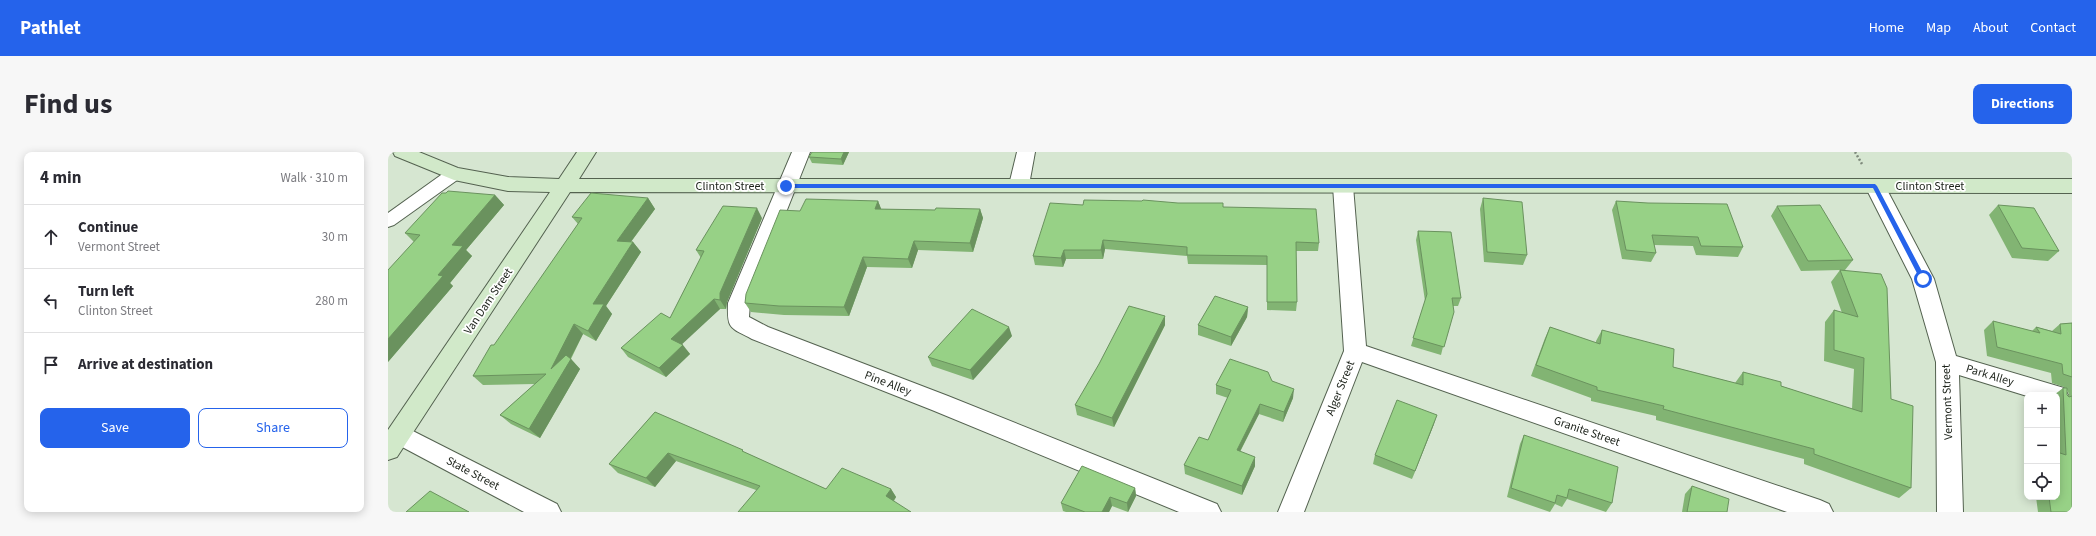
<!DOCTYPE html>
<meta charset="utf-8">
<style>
body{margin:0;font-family:"Source Sans 3",sans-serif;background:#f7f7f7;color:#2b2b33}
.controls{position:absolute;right:12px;bottom:12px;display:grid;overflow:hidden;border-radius:8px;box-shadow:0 2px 10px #0003}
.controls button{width:36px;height:36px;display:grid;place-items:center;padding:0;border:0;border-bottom:1px solid #e1e1e2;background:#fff;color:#2b2b33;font:20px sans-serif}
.stop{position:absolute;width:12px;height:12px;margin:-9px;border:3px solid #2563eb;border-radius:50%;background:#fff}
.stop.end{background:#2563eb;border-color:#fff;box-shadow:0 1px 4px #0008}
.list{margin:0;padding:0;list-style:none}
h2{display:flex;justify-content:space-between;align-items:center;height:52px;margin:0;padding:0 16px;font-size:17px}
h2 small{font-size:13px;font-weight:400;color:#7c7c81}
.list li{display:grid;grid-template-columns:26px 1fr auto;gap:12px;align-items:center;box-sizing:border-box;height:64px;padding:0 16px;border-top:1px solid #e1e1e2}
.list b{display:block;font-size:15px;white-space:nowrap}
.list p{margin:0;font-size:13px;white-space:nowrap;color:#7c7c81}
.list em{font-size:13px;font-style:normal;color:#7c7c81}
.actions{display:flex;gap:8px;padding:12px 16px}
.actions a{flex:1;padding:9px 0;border:1px solid #2563eb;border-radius:8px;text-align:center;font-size:14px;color:#2563eb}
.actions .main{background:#2563eb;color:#fff}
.icon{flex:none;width:22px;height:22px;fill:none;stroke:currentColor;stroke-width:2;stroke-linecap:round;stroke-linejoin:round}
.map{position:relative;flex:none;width:1684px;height:360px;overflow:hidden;border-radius:8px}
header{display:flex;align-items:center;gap:24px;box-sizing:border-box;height:56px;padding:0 20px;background:#2563eb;color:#fff}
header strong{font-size:19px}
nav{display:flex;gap:22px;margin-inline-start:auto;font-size:14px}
.intro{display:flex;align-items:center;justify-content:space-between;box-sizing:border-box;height:96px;padding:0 24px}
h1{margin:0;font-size:28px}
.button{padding:10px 18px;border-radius:8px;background:#2563eb;color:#fff;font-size:14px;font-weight:700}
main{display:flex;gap:24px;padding:0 24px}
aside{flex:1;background:#fff;border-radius:8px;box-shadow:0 2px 10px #0003}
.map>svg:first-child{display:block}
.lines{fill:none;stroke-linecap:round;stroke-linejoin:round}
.lane-casing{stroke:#546250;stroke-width:2}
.street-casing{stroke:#546250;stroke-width:2}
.secondary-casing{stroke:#546250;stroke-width:2}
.path{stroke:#7e897b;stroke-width:2.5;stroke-dasharray:2 2;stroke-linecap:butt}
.lane{fill:#fff;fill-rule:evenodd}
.street{fill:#fff;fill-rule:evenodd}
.secondary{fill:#d1e9c9;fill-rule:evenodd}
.wall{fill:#82b473;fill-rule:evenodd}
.shaded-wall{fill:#6a925e}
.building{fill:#97d186;stroke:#6a925e}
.route{fill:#2563eb}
.labels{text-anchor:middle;stroke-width:3.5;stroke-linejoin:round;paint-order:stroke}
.street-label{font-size:12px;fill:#1c221a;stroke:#fff}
</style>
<header>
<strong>Pathlet</strong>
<nav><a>Home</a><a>Map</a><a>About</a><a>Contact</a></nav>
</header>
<div class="intro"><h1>Find us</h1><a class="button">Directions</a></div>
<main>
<aside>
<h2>4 min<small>Walk · 310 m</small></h2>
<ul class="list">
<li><svg class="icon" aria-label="ahead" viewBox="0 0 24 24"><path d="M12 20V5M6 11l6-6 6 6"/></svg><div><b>Continue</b><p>Vermont Street</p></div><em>30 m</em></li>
<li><svg class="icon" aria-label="left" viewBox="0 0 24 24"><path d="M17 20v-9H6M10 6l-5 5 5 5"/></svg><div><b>Turn left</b><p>Clinton Street</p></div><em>280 m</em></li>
<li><svg class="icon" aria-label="arrive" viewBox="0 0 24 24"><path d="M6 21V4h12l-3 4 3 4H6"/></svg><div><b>Arrive at destination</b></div></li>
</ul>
<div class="actions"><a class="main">Save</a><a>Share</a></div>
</aside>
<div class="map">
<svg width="1684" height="360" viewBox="0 0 1684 360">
<rect width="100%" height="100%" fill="#d6e6d1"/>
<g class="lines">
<defs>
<path id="lane" d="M 66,17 L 72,18 L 74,22 L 72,26 L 6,73 L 0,75 L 0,61 L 60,18 Z"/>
<g id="street">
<path d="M 404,0 L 422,0 L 362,151 L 361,165 L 380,175 L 560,244 L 829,352 L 833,360 L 791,360 L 544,258 L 364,187 C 342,175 339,178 340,151 Z"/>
<path d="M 629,0 L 647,0 L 641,33 L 638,38 L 631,40 L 624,38 L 621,33 Z"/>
<path d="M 955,27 L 962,29 L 965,34 L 978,194 L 1432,348 L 1441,352 L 1445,360 L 1399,360 L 974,210 L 916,360 L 890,360 L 956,199 L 945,34 L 948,29 Z"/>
<path d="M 1487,27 L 1494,29 L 1497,34 L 1546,127 L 1568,204 L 1676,236 L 1680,243 L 1676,250 L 1669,252 L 1669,243 L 1639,244 L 1571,223 L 1575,360 L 1549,360 L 1548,210 L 1524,127 L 1477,34 L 1480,29 Z"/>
<path d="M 11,272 L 169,352 L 173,360 L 136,360 L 3,289 L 0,280 L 3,275 Z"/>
</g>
<path id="secondary" d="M 5,0 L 31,0 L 70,16 L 120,25 L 171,27 L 189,0 L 208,0 L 191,27 L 1684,27 L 1684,41 L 182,40 L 9,305 L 0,308 L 0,278 L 162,40 L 120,39 L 66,28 L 7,4 Z"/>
</defs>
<use href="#lane" class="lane-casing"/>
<use href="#street" class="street-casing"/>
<use href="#secondary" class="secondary-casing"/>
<path class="path" d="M 1467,0 L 1474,12"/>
<use href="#lane" class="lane"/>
<use href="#street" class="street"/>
<use href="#secondary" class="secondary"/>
</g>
<g class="wall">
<path d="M 461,0 L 455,13 L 424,11 L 421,5 Z"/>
<path d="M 107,43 L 116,53 L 78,98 L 84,104 L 62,131 L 65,134 L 0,210 L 26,90 L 17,81 Z"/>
<path d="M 260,46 L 267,57 L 243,90 L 245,90 L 253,100 L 218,154 L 224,162 L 208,189 L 195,182 L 183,207 L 192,217 L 152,286 L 123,272 L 112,263 L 147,232 L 95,233 L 85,224 L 190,72 L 184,65 Z"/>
<path d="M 1095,46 L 1139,103 L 1135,113 L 1096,110 L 1092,57 Z"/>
<path d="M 490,49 L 493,57 L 547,58 L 592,57 L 595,66 L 585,100 L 530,98 L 524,116 L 479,115 L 461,164 L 396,163 L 363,160 L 357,151 L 412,59 Z"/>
<path d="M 1228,49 L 1355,95 L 1350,105 L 1308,103 L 1305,94 L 1266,93 L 1268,101 L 1263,110 L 1234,107 L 1224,58 Z"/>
<path d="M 695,53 L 835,55 L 931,91 L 930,99 L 908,99 L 909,150 L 908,159 L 879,158 L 879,113 L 800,112 L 799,104 L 717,97 L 715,107 L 678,107 L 675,115 L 647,113 L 645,104 Z"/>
<path d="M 1610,53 L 1671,99 L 1660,109 L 1624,106 L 1601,63 Z"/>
<path d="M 1389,54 L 1465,108 L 1457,118 L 1503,247 L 1523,336 L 1511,346 L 1416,312 L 1416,307 L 1268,268 L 1268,264 L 1203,249 L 1203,246 L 1143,224 L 1157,186 L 1162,175 L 1208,191 L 1208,189 L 1214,178 L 1285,215 L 1347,231 L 1355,220 L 1393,234 L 1464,257 L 1466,217 L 1436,209 L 1437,170 L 1446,158 L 1454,161 L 1443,130 L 1452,118 L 1413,119 L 1383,64 Z"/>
<path d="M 374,66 L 339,150 L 338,157 L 332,157 L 293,192 L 302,202 L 278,225 L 240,205 L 233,196 L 282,166 L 313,106 L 308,98 Z"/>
<path d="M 1030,79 L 1073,146 L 1070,154 L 1065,154 L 1053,203 L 1023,194 L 1037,149 L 1028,88 Z"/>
<path d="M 860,155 L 859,165 L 843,194 L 810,183 L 810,173 Z"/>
<path d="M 777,164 L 777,173 L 726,275 L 689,263 L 687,253 Z"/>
<path d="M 1605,169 L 1644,179 L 1648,175 L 1664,179 L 1672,172 L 1684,171 L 1684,360 L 1650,360 L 1648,345 L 1669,345 L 1669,243 L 1666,243 L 1675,236 L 1677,236 L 1676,235 L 1664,231 L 1663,221 L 1599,204 L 1596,178 ZM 1679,238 L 1681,242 L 1680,244 L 1679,243 Z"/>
<path d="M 624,184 L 585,228 L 544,214 L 540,205 Z"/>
<path d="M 884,229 L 905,246 L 895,270 L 871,262 L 852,300 L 867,314 L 854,343 L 797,322 L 796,313 L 820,288 L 840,246 L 828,242 L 828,233 Z"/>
<path d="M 267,260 L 438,337 L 503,337 L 508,345 L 506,349 L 368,338 L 288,309 L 267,335 L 230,321 L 221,312 Z"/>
<path d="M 1046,272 L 1024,327 L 985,312 L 987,303 Z"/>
<path d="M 1136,283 L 1224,351 L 1218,360 L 1179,347 L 1174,355 L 1167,352 L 1162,360 L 1119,345 L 1132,292 Z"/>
<path d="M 1304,334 L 1339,360 L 1294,360 L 1297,342 Z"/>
<path d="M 747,336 L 748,344 L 740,360 L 724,354 L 721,360 L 678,360 L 675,359 L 673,351 Z"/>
</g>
<g class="shaded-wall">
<path d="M 456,0 L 461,0 L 455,13 L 453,7 Z"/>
<path d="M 107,43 L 116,53 L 78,98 L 84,104 L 62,131 L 65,134 L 0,210 L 0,187 L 50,123 L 64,93 Z"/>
<path d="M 260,46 L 267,57 L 236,99 L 229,89 Z"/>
<path d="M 490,49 L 494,59 L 487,57 Z"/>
<path d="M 369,56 L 374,66 L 339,150 L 338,157 L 332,148 L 332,141 Z"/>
<path d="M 592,57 L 595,66 L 585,100 L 582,91 Z"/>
<path d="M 715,88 L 717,97 L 715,107 L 713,98 Z"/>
<path d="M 526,89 L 530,98 L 524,116 L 520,107 Z"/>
<path d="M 245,90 L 253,100 L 218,154 L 224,162 L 208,189 L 200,179 L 205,152 Z"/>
<path d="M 676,98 L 678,107 L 675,115 L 673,106 Z"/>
<path d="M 475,105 L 479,115 L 461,164 L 456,155 Z"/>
<path d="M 326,147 L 332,157 L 290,196 L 283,187 Z"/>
<path d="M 860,155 L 859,165 L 843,194 L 843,185 Z"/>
<path d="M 777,164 L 777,173 L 726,275 L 724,266 Z"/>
<path d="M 186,172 L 195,182 L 179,213 L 183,207 L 192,217 L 152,286 L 141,277 L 163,217 Z"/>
<path d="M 621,175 L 624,184 L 585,228 L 582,218 Z"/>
<path d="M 295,193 L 302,202 L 278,225 L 271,216 Z"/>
<path d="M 906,237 L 905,246 L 895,270 L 896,260 Z"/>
<path d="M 872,252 L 871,262 L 848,307 L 849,298 Z"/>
<path d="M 1049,263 L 1046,272 L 1024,327 L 1027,319 Z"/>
<path d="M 280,301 L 288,309 L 267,335 L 258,326 Z"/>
<path d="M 867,305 L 867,314 L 854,343 L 854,334 Z"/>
<path d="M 747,336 L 748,344 L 740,360 L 739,351 Z"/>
<path d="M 503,337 L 508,345 L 503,352 L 498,344 Z"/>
<path d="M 722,345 L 724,354 L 721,360 L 714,360 Z"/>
</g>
<g class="building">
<path d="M 424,0 L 456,0 L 453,7 L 421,5 Z"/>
<path d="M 60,39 L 107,43 L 64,93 L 75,94 L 50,123 L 55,124 L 0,187 L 0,118 L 32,83 L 17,81 L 54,41 L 58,41 Z"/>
<path d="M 203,41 L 260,46 L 229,89 L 245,90 L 205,152 L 216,152 L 200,179 L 186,172 L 163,217 L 178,203 L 183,207 L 141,277 L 112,263 L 158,222 L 85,224 L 103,193 L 106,193 L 194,66 L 184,65 Z"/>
<path d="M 1095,46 L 1134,50 L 1139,103 L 1099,100 Z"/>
<path d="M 418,47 L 490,49 L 487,57 L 547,58 L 548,56 L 592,57 L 582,91 L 526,89 L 520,107 L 475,105 L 456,155 L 391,154 L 357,151 L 358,142 L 392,58 L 412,59 Z"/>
<path d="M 696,48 L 754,49 L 755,48 L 790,51 L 835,51 L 835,55 L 928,57 L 931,91 L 908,90 L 909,150 L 879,150 L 879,104 L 799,103 L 799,95 L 715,88 L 713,98 L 676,98 L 673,106 L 645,104 L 662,51 L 695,53 Z"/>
<path d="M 1228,49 L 1260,51 L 1339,52 L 1355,95 L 1313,94 L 1310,85 L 1264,83 L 1268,101 L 1238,98 Z"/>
<path d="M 1432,53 L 1465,108 L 1420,109 L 1389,54 Z"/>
<path d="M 1610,53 L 1646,56 L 1671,99 L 1634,96 Z"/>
<path d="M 335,54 L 369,56 L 332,141 L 332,148 L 326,147 L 283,187 L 295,193 L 271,216 L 233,196 L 273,161 L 282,166 L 316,99 L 308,98 Z"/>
<path d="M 1030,79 L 1063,80 L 1073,146 L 1064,146 L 1066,160 L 1056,195 L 1025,186 L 1039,142 Z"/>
<path d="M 1452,118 L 1493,122 L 1499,136 L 1503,247 L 1525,254 L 1523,336 L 1426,302 L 1426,297 L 1275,257 L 1276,254 L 1209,238 L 1209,235 L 1148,213 L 1162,175 L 1212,192 L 1214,178 L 1286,197 L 1285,215 L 1355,233 L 1355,220 L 1393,230 L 1393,234 L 1474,260 L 1476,206 L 1446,198 L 1446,158 L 1470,165 Z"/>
<path d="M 827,144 L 860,155 L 843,185 L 810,173 Z"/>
<path d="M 741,154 L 777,164 L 724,266 L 687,253 L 711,212 Z"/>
<path d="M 584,157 L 621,175 L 582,218 L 540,205 Z"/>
<path d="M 1605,169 L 1652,181 L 1648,175 L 1673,182 L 1672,172 L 1684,171 L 1684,225 L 1675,222 L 1674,212 L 1609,195 Z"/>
<path d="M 842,207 L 880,220 L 884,229 L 906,237 L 896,260 L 872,252 L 849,298 L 867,305 L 854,334 L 796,313 L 811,285 L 820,288 L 843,238 L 828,233 Z"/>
<path d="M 1675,236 L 1679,236 L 1679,243 L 1681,245 L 1684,244 L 1684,360 L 1663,360 L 1661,345 L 1669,345 L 1669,300 L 1678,303 Z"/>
<path d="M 1009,248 L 1049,263 L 1027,319 L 987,303 Z"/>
<path d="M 267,260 L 355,298 L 354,299 L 438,337 L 454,316 L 503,337 L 498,344 L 523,360 L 350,360 L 372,334 L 280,301 L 258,326 L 221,312 Z"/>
<path d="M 1136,283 L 1230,315 L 1224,351 L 1181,337 L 1179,346 L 1169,343 L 1167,351 L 1123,336 Z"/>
<path d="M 694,314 L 747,336 L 739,351 L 722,345 L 714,360 L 697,360 L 673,351 Z"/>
<path d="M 1304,334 L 1341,347 L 1339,360 L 1299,360 Z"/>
<path d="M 42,339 L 81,360 L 18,360 Z"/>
</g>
<path class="route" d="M 396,32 L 1487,32 L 1489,34 L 1538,127 L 1533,129 L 1485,36 L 398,36 Z"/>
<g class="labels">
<g class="street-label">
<text x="342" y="38">Clinton Street</text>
<text x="1542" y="38">Clinton Street</text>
<text transform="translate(100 149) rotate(-56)" y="4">Van Dam Street</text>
<text transform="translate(1602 223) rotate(17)" y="4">Park Alley</text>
<text transform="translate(500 231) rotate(21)" y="4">Pine Alley</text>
<text transform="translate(952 236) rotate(-68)" y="4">Alger Street</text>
<text transform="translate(1559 250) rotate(-92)" y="4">Vermont Street</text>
<text transform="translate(1199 279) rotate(19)" y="4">Granite Street</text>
<text transform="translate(85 321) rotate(28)" y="4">State Street</text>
</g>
</g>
</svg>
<div class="controls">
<button>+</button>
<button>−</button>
<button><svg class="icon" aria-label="locate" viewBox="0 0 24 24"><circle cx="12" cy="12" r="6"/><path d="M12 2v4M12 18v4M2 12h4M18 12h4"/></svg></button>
</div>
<div class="stop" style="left:1535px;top:127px"></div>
<div class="stop end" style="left:398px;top:34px"></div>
</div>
</main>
